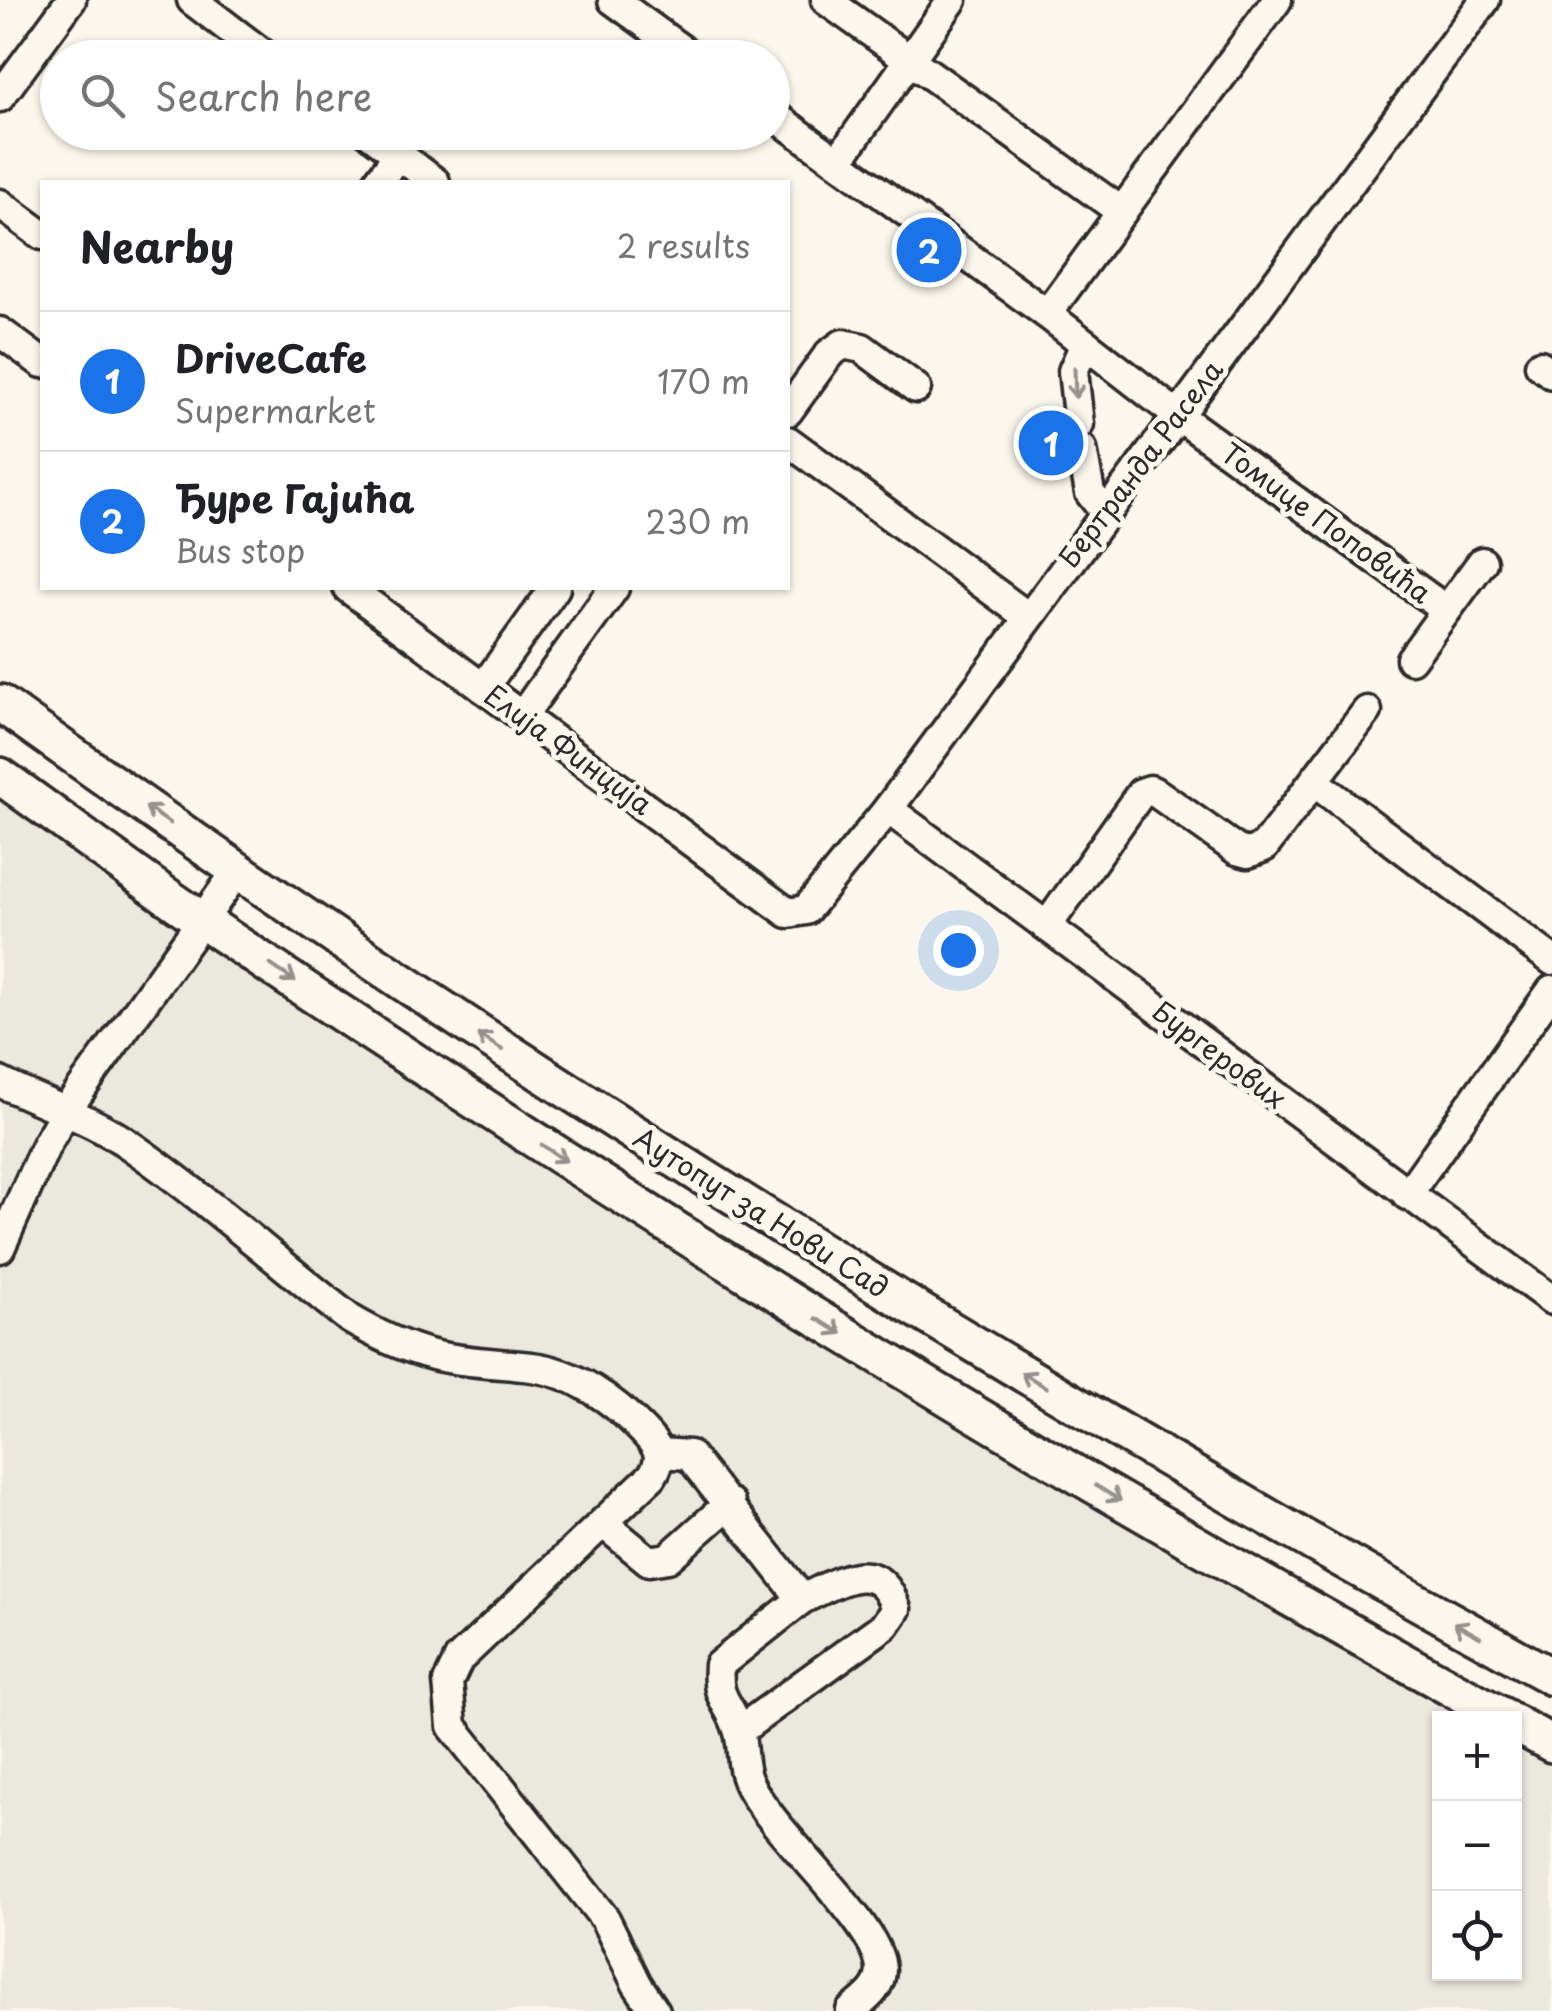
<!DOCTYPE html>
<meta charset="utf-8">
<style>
body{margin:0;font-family:"Playpen Sans",sans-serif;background:#f2f2f2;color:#202124}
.controls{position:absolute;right:30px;bottom:30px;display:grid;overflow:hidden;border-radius:0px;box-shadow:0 2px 8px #0004}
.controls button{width:90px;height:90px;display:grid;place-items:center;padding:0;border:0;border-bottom:2px solid #e0e0e0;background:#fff;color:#202124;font:50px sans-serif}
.you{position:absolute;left:958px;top:950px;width:35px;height:35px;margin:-25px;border:8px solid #fff;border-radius:50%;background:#1a73e8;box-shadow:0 0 0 15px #1a73e833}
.badge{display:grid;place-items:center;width:65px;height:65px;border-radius:50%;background:#1a73e8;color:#fff;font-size:32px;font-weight:700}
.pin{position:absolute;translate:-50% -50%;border:5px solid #fff;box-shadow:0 2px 10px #0006}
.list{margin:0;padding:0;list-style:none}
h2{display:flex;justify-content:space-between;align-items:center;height:130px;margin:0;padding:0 40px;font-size:42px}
h2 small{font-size:32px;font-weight:400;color:#757577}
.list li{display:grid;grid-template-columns:65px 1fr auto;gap:30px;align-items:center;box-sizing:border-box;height:140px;padding:0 40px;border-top:2px solid #e0e0e0}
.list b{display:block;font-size:38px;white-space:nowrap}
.list p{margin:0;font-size:32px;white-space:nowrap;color:#757577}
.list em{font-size:32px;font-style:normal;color:#757577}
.icon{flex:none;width:55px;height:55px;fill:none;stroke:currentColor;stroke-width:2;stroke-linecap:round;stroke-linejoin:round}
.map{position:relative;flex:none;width:1552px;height:2011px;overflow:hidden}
.search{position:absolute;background:#fff;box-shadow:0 2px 8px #0004;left:40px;top:40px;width:750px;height:110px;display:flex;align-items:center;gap:25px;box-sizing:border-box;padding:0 35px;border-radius:55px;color:#757577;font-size:38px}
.panel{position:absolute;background:#fff;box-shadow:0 2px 8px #0004;left:40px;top:180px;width:750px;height:410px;border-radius:0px}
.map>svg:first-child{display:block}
.built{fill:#ebe8de}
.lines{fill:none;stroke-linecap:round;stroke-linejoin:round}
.minor-casing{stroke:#2b2b2b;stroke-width:35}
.major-casing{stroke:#2b2b2b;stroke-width:42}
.minor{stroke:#fbf7ec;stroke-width:28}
.major{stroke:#fbf7ec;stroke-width:35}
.oneway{stroke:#93918c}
.labels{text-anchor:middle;stroke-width:10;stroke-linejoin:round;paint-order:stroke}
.street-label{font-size:28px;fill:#2b2b2b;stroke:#fbf7ec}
</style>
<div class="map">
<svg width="1552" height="2011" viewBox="0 0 1552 2011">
<rect width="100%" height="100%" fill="#fbf7ec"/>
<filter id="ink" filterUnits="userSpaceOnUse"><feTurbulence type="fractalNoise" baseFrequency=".01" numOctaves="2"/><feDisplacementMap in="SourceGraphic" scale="20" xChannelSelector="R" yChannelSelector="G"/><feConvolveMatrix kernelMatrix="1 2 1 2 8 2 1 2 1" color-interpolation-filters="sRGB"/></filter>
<g filter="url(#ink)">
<path class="built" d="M 0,795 L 243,968 L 508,1146 L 834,1353 L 1472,1718 L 1440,1718 L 1440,1974 L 1514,1974 L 1515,1743 L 1552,1763 L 1552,2011 L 0,2011 Z"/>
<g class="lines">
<defs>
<g id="minor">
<path d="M 192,0 L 268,58"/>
<path d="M 613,0 L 693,58"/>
<path d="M 826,0 L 1122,212"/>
<path d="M 0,97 L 71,0"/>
<path d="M 772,114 L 1047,314 L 1177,415 L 1446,610"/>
<path d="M 368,132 L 435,182"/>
<path d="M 838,161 L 952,0"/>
<path d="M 378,182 L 398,155"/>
<path d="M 0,204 L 42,235"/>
<path d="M 1047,314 L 1277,0"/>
<path d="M 0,332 L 42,363"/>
<path d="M 1540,365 L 1552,374"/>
<path d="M 788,411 L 829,354 L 843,344 L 862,348 L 916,388"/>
<path d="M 1079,424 L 1073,371 L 1085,344"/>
<path d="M 788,441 L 1028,617"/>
<path d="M 1082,449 L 1090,493 L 1104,511"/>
<path d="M 348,588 L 788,913 L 806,910 L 888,809 L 1485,0"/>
<path d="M 1411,659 L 1482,562"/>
<path d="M 483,688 L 555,588"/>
<path d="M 522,716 L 614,588"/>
<path d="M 1314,782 L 1552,960"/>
<path d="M 888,809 L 1552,1300"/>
<path d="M 1047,926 L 1141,793 L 1150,790 L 1158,794 L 1237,850 L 1248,853 L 1264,847 L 1367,711"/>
<path d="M 0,1082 C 43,1104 91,1118 131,1146 C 207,1199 277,1262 350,1319 C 377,1335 402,1347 433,1355 C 466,1363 499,1363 532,1367 C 574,1372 615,1401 643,1431 C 658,1447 665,1456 652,1476 L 459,1659 L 448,1682 L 452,1726 L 605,1919 L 637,1984 L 655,2011"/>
<path d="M 1407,1195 L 1552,990"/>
<path d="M 0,1248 L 46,1145 L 65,1112 L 238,870"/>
<path d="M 660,1453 L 689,1455 L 802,1599 L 719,1665 C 716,1701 728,1699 738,1729 C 744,1746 740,1765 748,1782 C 771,1833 879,1923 881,1969 C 881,1989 865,1999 851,2011"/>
<path d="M 604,1524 L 649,1561 L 668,1558 L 730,1503"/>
<path d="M 739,1731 L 885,1625 L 896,1609 C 878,1553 838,1583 802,1599"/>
</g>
<g id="major">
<path d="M 0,703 C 496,1061 1017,1382 1552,1677"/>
<path d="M 0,776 C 68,824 134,875 203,921 C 626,1206 1058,1475 1506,1718"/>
<path d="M 1514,1723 L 1552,1744"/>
</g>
</defs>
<use href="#minor" class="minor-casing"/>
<use href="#major" class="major-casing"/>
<use href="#minor" class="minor"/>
<use href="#major" class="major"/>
</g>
<defs><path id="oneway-shaft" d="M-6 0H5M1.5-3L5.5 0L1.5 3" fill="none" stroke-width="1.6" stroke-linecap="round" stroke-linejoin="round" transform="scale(2.5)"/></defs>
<g class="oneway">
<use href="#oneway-shaft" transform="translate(1075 383) rotate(88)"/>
<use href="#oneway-shaft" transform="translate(158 815) rotate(-145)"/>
<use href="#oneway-shaft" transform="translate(283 973) rotate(34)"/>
<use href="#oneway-shaft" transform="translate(490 1042) rotate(-147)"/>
<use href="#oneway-shaft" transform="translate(554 1153) rotate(34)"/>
<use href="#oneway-shaft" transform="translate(829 1326) rotate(31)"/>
<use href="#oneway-shaft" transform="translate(1034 1380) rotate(-149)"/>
<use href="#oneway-shaft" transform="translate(1108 1493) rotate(31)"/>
<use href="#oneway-shaft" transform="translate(1467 1630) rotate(-151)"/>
</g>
</g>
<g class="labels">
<g class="street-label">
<text transform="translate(1141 464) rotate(-53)" y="10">Бертранда Расела</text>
<text transform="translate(1326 523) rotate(36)" y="10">Томице Поповића</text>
<text transform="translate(568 750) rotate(36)" y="10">Елија Финција</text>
<text transform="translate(1219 1055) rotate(37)" y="10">Бургерових</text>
<text transform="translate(761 1213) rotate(32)" y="10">Аутопут за Нови Сад</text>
</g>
</g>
</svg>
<div class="controls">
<button>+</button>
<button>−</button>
<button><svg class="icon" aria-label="locate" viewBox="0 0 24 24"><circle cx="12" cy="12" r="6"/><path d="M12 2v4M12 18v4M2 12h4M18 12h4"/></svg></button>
</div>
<div class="you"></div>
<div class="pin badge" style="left:1051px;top:443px">1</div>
<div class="pin badge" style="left:929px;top:250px">2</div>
<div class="search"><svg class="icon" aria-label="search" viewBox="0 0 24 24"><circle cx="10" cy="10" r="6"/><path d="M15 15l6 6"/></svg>Search here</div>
<section class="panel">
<h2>Nearby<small>2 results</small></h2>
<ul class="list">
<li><span class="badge">1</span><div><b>DriveCafe</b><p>Supermarket</p></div><em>170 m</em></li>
<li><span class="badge">2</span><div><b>Ђуре Гајића</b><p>Bus stop</p></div><em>230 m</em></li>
</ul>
</section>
</div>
